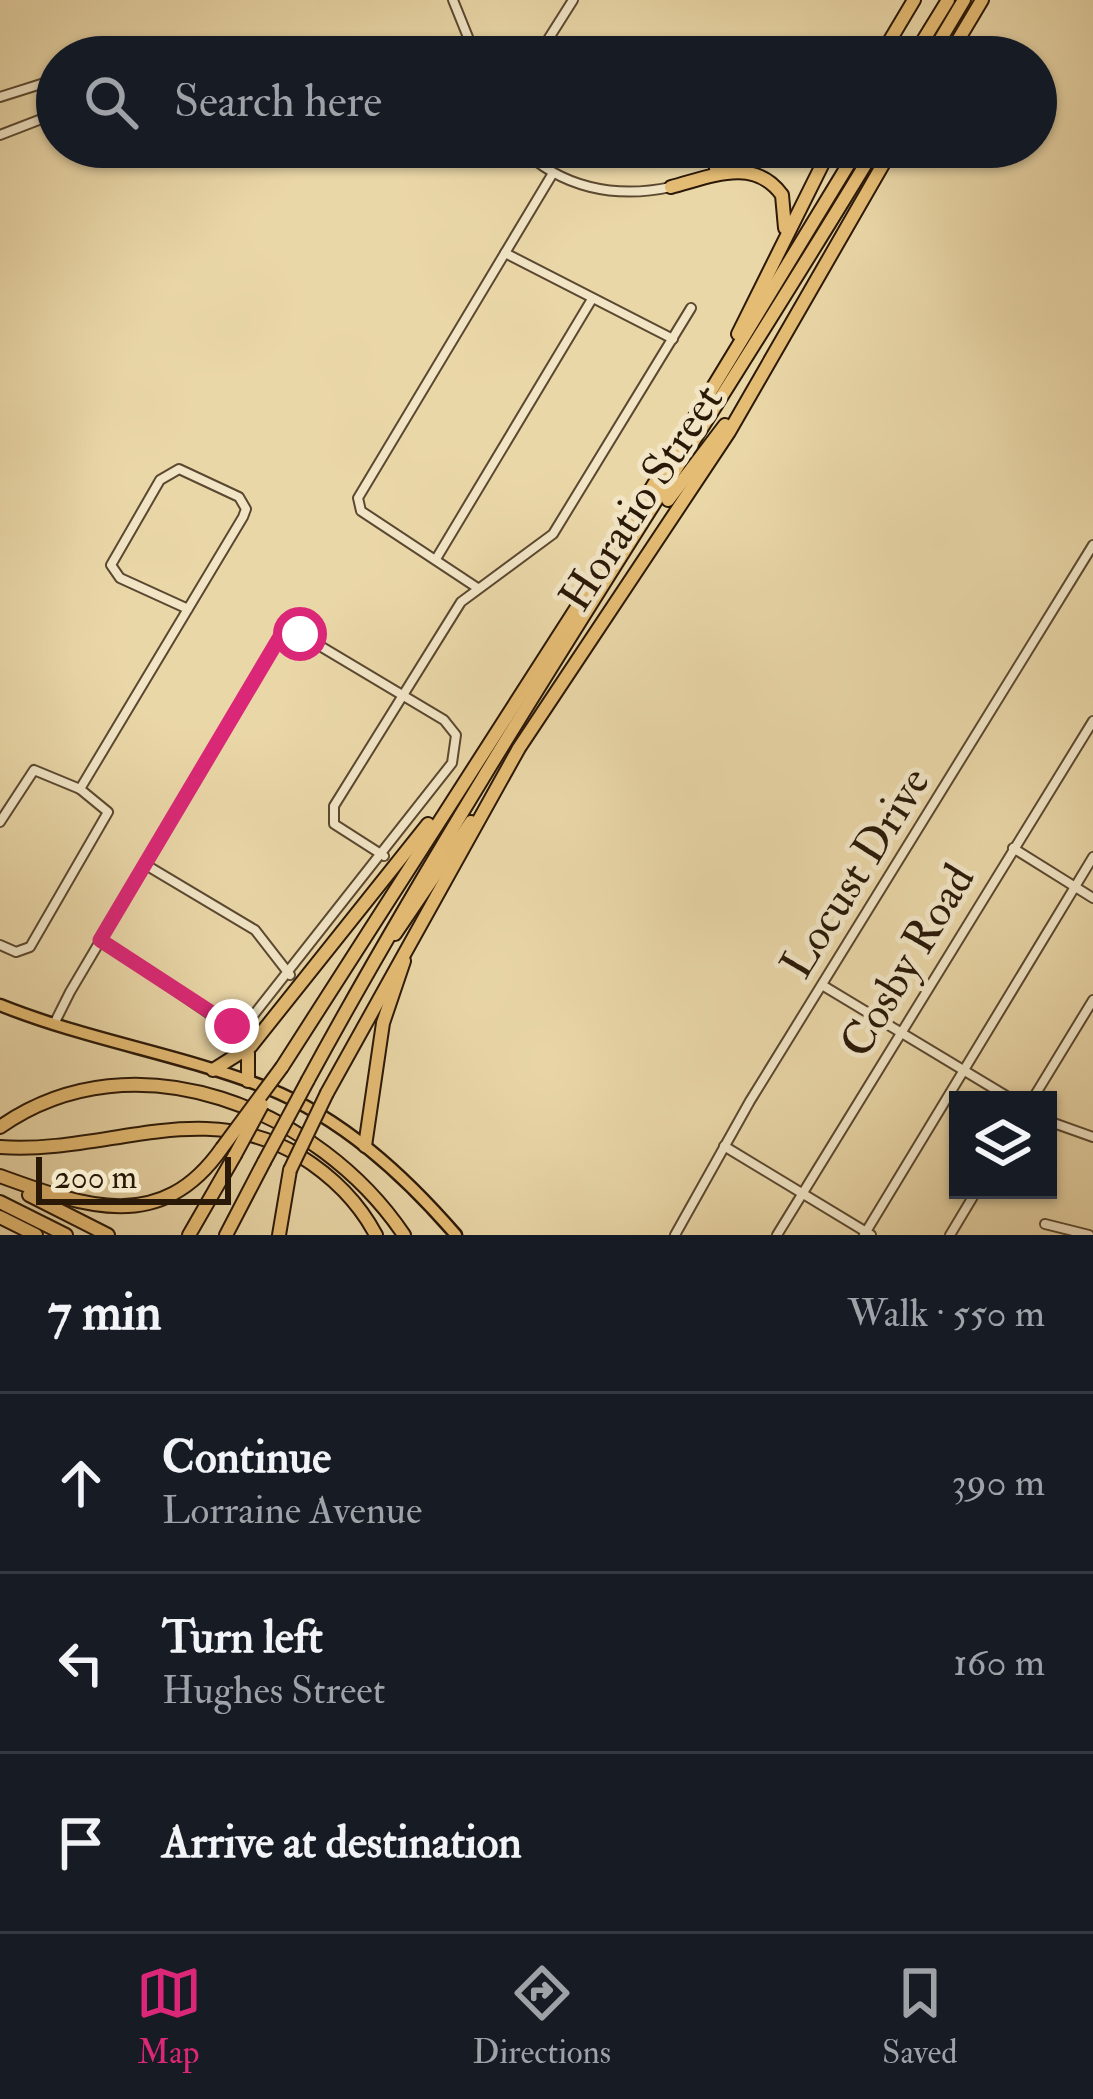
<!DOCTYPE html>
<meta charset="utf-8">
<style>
body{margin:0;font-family:"IM FELL Double Pica",serif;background:#242831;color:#f1f3f6}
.controls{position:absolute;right:36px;bottom:36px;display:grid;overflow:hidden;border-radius:0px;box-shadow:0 3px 9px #0004}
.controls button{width:108px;height:108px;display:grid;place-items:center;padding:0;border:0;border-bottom:3px solid #363941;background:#171b24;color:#f1f3f6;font:60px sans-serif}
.scale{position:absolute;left:36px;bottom:30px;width:195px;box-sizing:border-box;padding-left:12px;border:6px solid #2b1908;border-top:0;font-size:33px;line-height:42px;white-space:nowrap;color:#2b1908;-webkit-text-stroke:9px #f1e5c6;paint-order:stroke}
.stop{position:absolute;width:36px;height:36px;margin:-27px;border:9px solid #db2777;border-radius:50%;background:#fff}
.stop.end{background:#db2777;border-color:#fff;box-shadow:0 3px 12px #0008}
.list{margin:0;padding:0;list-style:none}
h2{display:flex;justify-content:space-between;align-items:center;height:156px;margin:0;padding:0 48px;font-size:51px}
h2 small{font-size:39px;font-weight:400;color:#9ea1a6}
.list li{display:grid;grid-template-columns:78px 1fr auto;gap:36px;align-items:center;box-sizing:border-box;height:180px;padding:0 48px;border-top:3px solid #363941}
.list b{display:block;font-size:45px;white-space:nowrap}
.list p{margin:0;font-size:39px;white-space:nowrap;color:#9ea1a6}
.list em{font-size:39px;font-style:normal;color:#9ea1a6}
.icon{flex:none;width:66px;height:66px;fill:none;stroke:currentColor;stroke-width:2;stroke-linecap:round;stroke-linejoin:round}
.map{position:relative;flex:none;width:1093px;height:1235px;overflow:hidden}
.search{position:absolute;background:#171b24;box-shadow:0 3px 9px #0004;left:36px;right:36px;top:36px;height:132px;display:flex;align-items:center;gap:30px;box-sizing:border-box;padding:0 42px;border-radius:66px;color:#9ea1a6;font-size:45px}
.sheet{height:696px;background:#171b24}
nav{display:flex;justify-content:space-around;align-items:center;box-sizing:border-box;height:168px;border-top:3px solid #363941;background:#171b24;font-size:33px;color:#9ea1a6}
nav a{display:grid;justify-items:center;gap:6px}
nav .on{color:#db2777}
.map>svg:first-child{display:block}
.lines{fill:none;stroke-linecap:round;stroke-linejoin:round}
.minor-casing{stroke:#5b4830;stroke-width:12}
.major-casing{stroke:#2b1908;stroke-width:15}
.highway-casing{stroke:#2b1908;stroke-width:16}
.minor{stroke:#f1e5c6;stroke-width:8}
.major{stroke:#e5bc74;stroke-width:10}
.highway{stroke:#e5bc74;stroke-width:12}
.highway-bridge-casing{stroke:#2b1908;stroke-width:16;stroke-linecap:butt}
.highway-bridge{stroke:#e5bc74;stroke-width:12}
.route{stroke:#db2777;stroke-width:15}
.labels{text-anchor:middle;stroke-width:10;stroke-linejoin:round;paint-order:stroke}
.street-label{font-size:45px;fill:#2b1908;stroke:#f1e5c6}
</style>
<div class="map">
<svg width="1093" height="1235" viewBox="0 0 1093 1235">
<rect width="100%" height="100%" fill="#ead7a8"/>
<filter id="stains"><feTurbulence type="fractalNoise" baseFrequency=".00167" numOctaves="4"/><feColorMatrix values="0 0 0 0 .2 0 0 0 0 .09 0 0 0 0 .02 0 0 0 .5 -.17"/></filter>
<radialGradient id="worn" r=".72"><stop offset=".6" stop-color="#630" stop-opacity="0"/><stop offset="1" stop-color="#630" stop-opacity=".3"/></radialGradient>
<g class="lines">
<defs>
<g id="minor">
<path d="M 453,0 L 476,57"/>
<path d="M 127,57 L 196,42 L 260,57"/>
<path d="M 537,57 L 573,0"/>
<path d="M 0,97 L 57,79"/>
<path d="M 0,135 L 57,113"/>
<path d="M 520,147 C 561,188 615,199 671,187"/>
<path d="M 505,253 L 673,339"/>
<path d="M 436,559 L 592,299"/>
<path d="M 476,587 L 361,511 L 358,498 L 553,173"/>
<path d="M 80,789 L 243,517 L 246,509 L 239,497 L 179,469 L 160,480 L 111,565 L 120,578 L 188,609"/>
<path d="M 0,822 L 34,770 L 80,789 L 108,812 L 30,947 L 16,952 L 0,945"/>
<path d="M 1013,848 L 1093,898"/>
<path d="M 384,856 L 334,824 L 334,806 L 461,602 L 553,534 L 691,308"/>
<path d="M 146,865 L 255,930 L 290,975"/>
<path d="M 822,985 L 1013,1100"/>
<path d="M 54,1024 L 70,992 L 281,635 L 300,634 L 444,720 L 456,735 L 452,763 L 248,1022 L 226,1025 L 101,940"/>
<path d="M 1032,1100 L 1093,1000"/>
<path d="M 1048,1121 L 1093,1137"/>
<path d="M 724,1146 L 871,1235"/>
<path d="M 1045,1224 L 1089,1235"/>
<path d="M 675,1235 L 750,1101 L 1093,545"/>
<path d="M 777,1235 L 1093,721"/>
<path d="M 864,1235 L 1093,857"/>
<path d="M 950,1235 L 977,1190"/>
</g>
<path id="major" d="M 0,1005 C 87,1040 180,1054 267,1088 C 342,1118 404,1175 456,1235"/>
<g id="highway">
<path d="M 880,57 L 914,0"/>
<path d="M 913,57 L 948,0"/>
<path d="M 930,57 L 964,0"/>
<path d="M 948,57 L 982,0"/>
<path d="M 716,168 L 777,147"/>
<path d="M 671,187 C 710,177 754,156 782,195 L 785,228"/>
<path d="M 738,334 L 831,147"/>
<path d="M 668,500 L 725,425"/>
<path d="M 395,934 L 471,822"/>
<path d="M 282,1067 L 620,540 L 859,147"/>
<path d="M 213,1070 L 251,1046 L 428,824"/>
<path d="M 308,1080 C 482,760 688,459 876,147"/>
<path d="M 248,1081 L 248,1053"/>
<path d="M 327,1093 L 519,748 L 729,432 L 893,147"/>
<path d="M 0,1127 C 135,1032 320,1110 404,1235"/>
<path d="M 365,1146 L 383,1023 L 404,961"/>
<path d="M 0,1147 C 104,1155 202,1096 300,1156 C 332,1176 358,1201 376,1235"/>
<path d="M 0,1176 C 85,1207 161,1235 222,1148"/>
<path d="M 29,1195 L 108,1235"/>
<path d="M 0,1202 L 66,1235"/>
<path d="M 0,1217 L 36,1235"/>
<path d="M 189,1235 L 235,1155"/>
<path d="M 226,1235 L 264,1162"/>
<path d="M 279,1235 L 290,1170"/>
</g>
</defs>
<use href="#minor" class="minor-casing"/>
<use href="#major" class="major-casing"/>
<use href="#highway" class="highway-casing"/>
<use href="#minor" class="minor"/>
<use href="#major" class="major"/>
<use href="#highway" class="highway"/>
<defs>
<g id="highway-bridge">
<path d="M 222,1148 L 282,1067"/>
<path d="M 235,1155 L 262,1105"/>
<path d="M 264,1162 L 308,1080"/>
<path d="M 290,1170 L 327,1093"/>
</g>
</defs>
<use href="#highway-bridge" class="highway-bridge-casing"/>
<use href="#highway-bridge" class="highway-bridge"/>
</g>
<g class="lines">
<path class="route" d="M 232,1026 L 100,940 L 281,635 L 300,634"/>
</g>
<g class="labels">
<g class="street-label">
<text transform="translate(640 497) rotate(-57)" y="16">Horatio Street</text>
<text transform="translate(854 872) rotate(-58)" y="16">Locust Drive</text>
<text transform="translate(906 960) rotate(-59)" y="16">Cosby Road</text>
</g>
</g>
<rect width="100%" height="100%" filter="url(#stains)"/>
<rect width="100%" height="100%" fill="url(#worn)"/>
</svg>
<div class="controls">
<button><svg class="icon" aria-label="layers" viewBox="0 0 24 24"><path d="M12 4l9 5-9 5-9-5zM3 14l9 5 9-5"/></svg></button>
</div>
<div class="scale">200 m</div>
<div class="stop" style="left:300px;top:634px"></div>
<div class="stop end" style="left:232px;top:1026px"></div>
<div class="search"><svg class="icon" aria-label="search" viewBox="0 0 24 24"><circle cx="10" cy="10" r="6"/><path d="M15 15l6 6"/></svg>Search here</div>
</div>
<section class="sheet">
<h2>7 min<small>Walk · 550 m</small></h2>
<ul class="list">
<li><svg class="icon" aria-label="ahead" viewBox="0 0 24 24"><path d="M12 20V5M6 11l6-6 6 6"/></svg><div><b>Continue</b><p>Lorraine Avenue</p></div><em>390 m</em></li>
<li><svg class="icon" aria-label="left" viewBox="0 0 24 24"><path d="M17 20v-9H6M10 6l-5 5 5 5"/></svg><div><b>Turn left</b><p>Hughes Street</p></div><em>160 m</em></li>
<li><svg class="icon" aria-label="arrive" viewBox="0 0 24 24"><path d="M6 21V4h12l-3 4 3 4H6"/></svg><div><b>Arrive at destination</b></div></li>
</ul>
</section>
<nav>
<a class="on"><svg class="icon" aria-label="map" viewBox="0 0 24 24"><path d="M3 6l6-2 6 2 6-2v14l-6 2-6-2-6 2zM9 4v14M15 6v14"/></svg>Map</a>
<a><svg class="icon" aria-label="directions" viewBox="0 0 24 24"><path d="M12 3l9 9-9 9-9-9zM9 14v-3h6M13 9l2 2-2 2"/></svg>Directions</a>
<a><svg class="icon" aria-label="saved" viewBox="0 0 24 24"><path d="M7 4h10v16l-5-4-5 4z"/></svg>Saved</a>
</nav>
